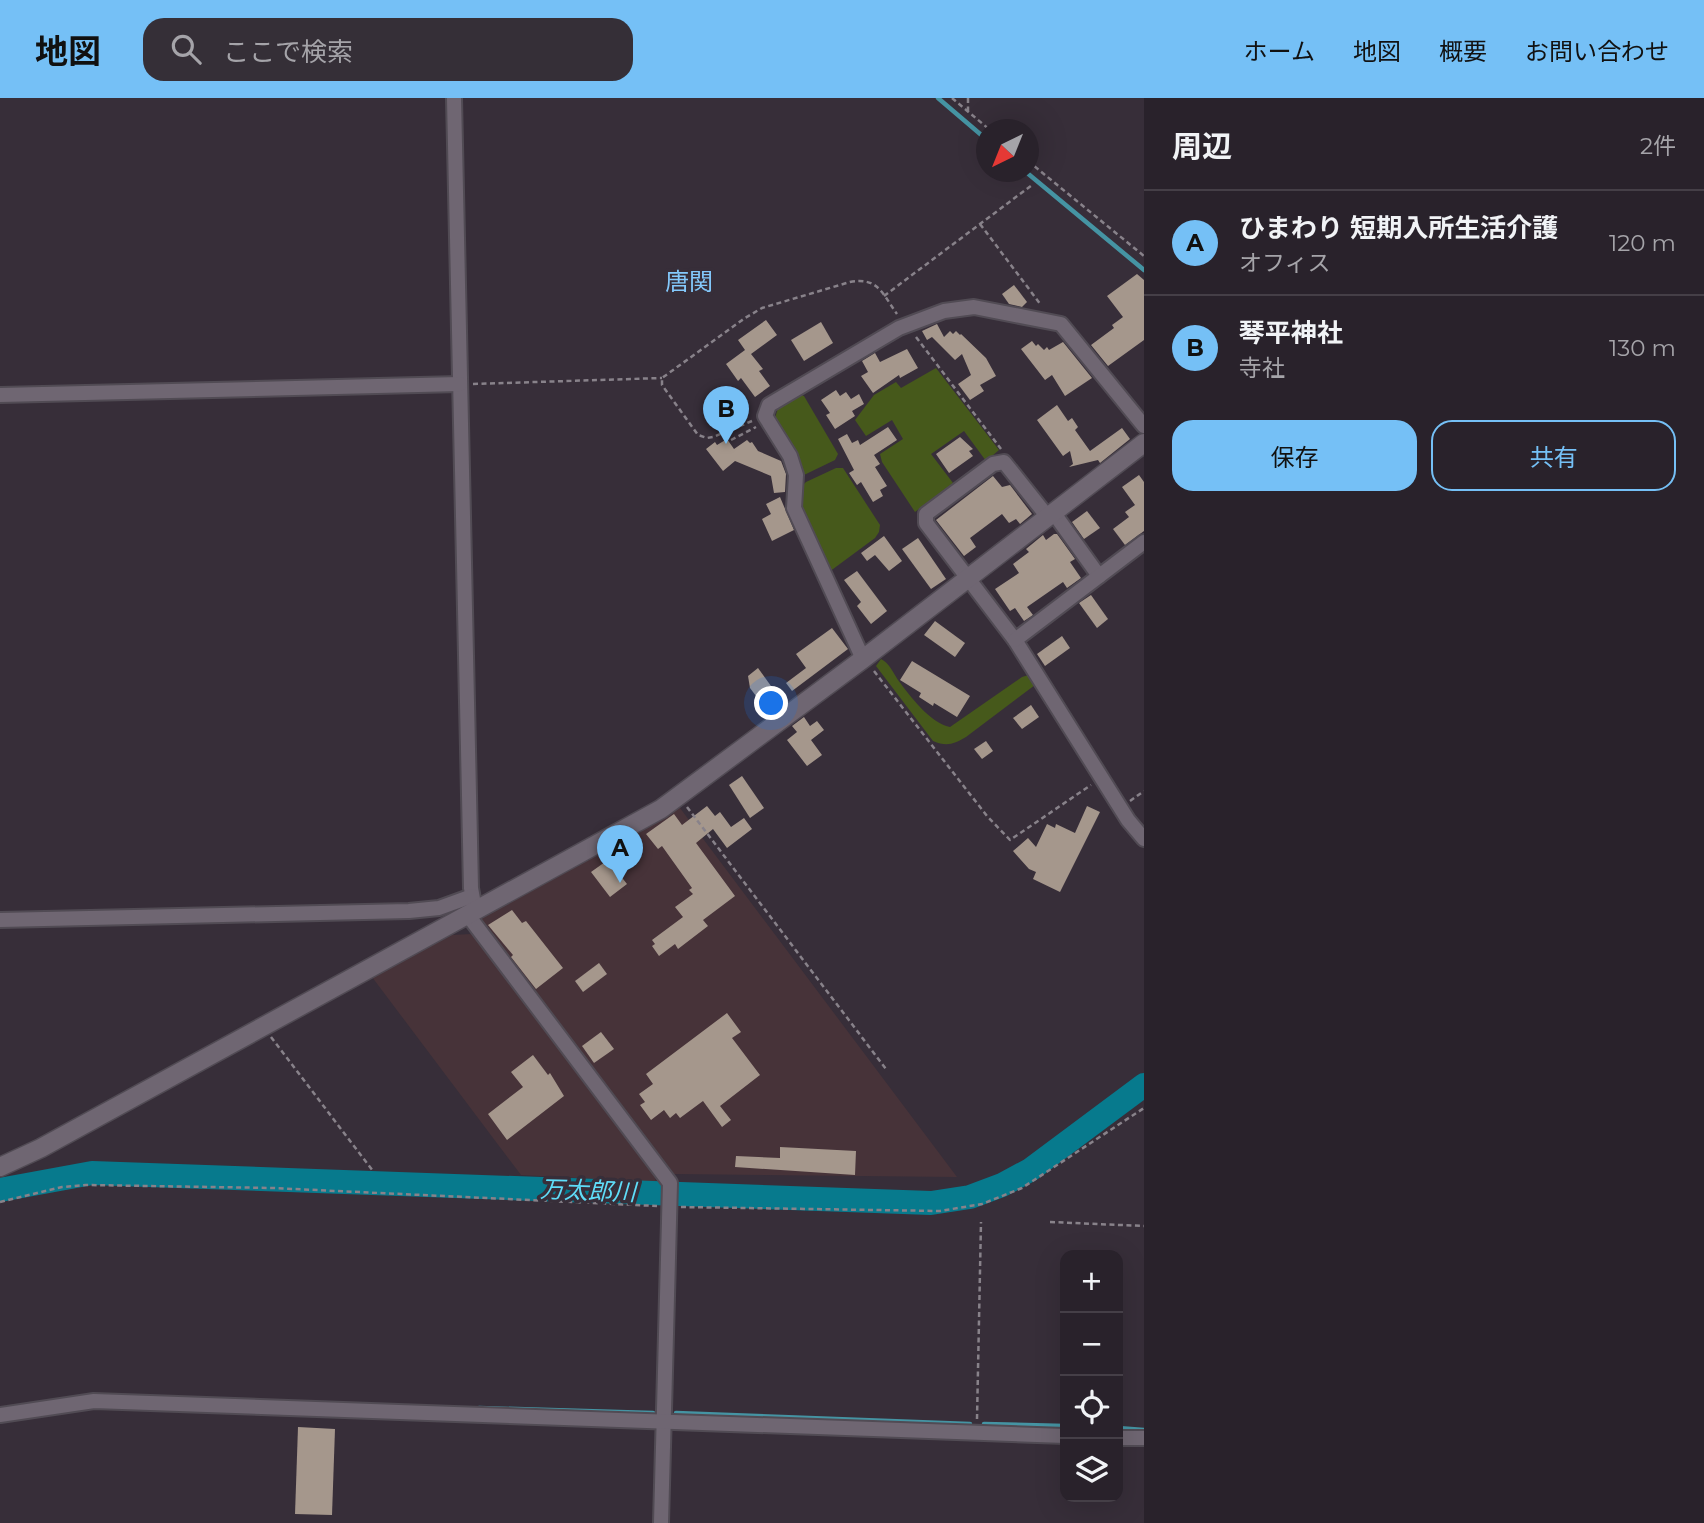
<!DOCTYPE html>
<html lang="ja">
<meta charset="utf-8">
<style>
body{margin:0;font-family:Montserrat,"Noto Sans JP",sans-serif;background:#352f37;color:#f1f3f6}
.controls{position:absolute;right:21px;bottom:21px;display:grid;overflow:hidden;border-radius:14px;box-shadow:0 7px 28px #0002}
.controls button{width:63px;height:63px;display:grid;place-items:center;padding:0;border:0;border-bottom:2px solid #453f47;background:#29222b;color:#f1f3f6;font:35px sans-serif}
.compass{position:absolute;left:976px;top:21px;width:63px;height:63px;border-radius:50%;background:#29222b;box-shadow:0 7px 28px #0002;rotate:223deg}
.you{position:absolute;left:772px;top:606px;width:24px;height:24px;margin:-18px;border:5px solid #fff;border-radius:50%;background:#1a73e8;box-shadow:0 0 0 10px #1a73e833}
.badge{display:grid;place-items:center;width:46px;height:46px;border-radius:50%;background:#75c0f6;color:#111;font-size:23px;font-weight:700}
.pin{position:absolute;translate:-50% -58px;filter:drop-shadow(0 2px 4px #0008)}
.pin::after{content:'';position:absolute;top:37px;width:24px;height:21px;background:inherit;clip-path:polygon(0 0,100% 0,50% 100%)}
.list{margin:0;padding:0;list-style:none}
h2{display:flex;justify-content:space-between;align-items:center;height:91px;margin:0;padding:0 28px;font-size:30px}
h2 small{font-size:23px;font-weight:400;color:#a5a4a9}
.list li{display:grid;grid-template-columns:46px 1fr auto;gap:21px;align-items:center;box-sizing:border-box;height:105px;padding:0 28px;border-top:2px solid #453f47}
.list b{display:block;font-size:26px;white-space:nowrap}
.list p{margin:0;font-size:23px;white-space:nowrap;color:#a5a4a9}
.list em{font-size:23px;font-style:normal;color:#a5a4a9}
.actions{display:flex;gap:14px;padding:21px 28px}
.actions a{flex:1;padding:16px 0;border:2px solid #75c0f6;border-radius:21px;text-align:center;font-size:24px;color:#75c0f6}
.actions .main{background:#75c0f6;color:#111}
.icon{flex:none;width:38px;height:38px;fill:none;stroke:currentColor;stroke-width:2;stroke-linecap:round;stroke-linejoin:round}
.map{position:relative;flex:none;width:1144px;height:1425px;overflow:hidden}
header{display:flex;align-items:center;gap:42px;box-sizing:border-box;height:98px;padding:0 35px;background:#75c0f6;color:#111}
header strong{font-size:33px}
nav{display:flex;gap:38px;margin-inline-start:auto;font-size:24px}
.search{width:490px;height:63px;background:#352f37;display:flex;align-items:center;gap:18px;box-sizing:border-box;padding:0 24px;border-radius:21px;color:#a5a4a9;font-size:26px}
main{display:flex}
aside{flex:1;background:#29222b}
.map>svg:first-child{display:block}
.commercial{fill:#473339}
.green{fill:#46591b}
.lines{fill:none;stroke-linecap:round;stroke-linejoin:round}
.stream{stroke:#4594a3;stroke-width:4.5}
.river{stroke:#077a8d;stroke-width:24}
.building{fill:#a5978c}
.street-casing{stroke:#514b54;stroke-width:18}
.secondary-casing{stroke:#514b54;stroke-width:21}
.path{stroke:#88828a;stroke-width:2.5;stroke-dasharray:5 3.5;stroke-linecap:butt}
.street{stroke:#6f6672;stroke-width:14}
.secondary{stroke:#6f6672;stroke-width:18}
.labels{text-anchor:middle;stroke-width:7;stroke-linejoin:round;paint-order:stroke}
.neighbourhood-label{font-size:24px;fill:#84c9fc;stroke:#372e39}
.water-label{font-size:24px;font-style:italic;fill:#5fddf8;stroke:#372e39}
</style>
<header>
<strong>地図</strong>
<div class="search"><svg class="icon" aria-label="search" viewBox="0 0 24 24"><circle cx="10" cy="10" r="6"/><path d="M15 15l6 6"/></svg>ここで検索</div>
<nav><a>ホーム</a><a>地図</a><a>概要</a><a>お問い合わせ</a></nav>
</header>
<main>
<div class="map">
<svg width="1144" height="1425" viewBox="0 0 1144 1425">
<rect width="100%" height="100%" fill="#372e39"/>
<g class="commercial">
<path d="M 677,706 L 957,1079 L 674,1076 L 481,828 L 482,820 L 620,745 Z"/>
<path d="M 471,836 L 497,866 L 654,1076 L 656,1084 L 521,1077 L 372,879 L 452,837 Z"/>
</g>
<g class="green">
<path d="M 936,270 L 999,352 L 986,363 L 964,333 L 931,356 L 953,385 L 915,414 L 882,364 L 880,356 L 903,341 L 892,322 L 866,338 L 855,322 L 874,297 L 896,284 L 901,290 Z"/>
<path d="M 799,296 L 804,298 L 838,356 L 835,362 L 804,377 L 774,323 L 779,307 Z"/>
<path d="M 836,370 L 843,370 L 880,427 L 879,434 L 875,440 L 829,474 L 801,410 L 801,389 L 806,384 Z"/>
<path d="M 881,561 C 889,565 893,574 898,582 C 910,598 930,625 950,629 L 1022,579 L 1032,576 L 1035,587 L 966,639 C 954,646 947,649 933,643 L 876,568 Z"/>
</g>
<g class="lines">
<g class="stream">
<path d="M 938,0 L 986,41"/>
<path d="M 1026,74 L 1144,172"/>
<path d="M 479,1310 L 653,1315"/>
<path d="M 676,1315 L 970,1326"/>
<path d="M 984,1326 L 1065,1328"/>
<path d="M 1118,1330 L 1144,1332"/>
</g>
<path class="river" d="M 0,1092 L 92,1075 L 931,1105 L 970,1099 L 1002,1087 L 1030,1072 L 1144,987"/>
</g>
<g class="building">
<path d="M 1137,176 L 1144,182 L 1144,242 L 1108,268 L 1091,247 L 1114,230 L 1112,227 L 1123,219 L 1107,198 Z"/>
<path d="M 1014,187 L 1027,204 L 1022,209 L 1009,206 L 1002,196 Z"/>
<path d="M 766,222 L 777,237 L 751,256 L 763,271 L 759,273 L 770,288 L 755,299 L 741,280 L 738,283 L 726,266 L 745,252 L 738,242 Z"/>
<path d="M 821,224 L 833,245 L 804,263 L 791,242 Z"/>
<path d="M 937,226 L 944,239 L 950,233 L 953,236 L 956,233 L 960,237 L 961,236 L 986,260 L 996,278 L 980,287 L 984,293 L 970,302 L 958,286 L 971,277 L 962,256 L 955,262 L 932,239 L 927,242 L 922,233 Z"/>
<path d="M 1032,243 L 1036,248 L 1038,246 L 1044,252 L 1047,249 L 1049,252 L 1063,244 L 1092,280 L 1065,298 L 1052,277 L 1045,282 L 1021,251 Z"/>
<path d="M 907,251 L 918,270 L 900,280 L 899,277 L 873,295 L 861,278 L 868,274 L 862,263 L 875,255 L 880,264 Z"/>
<path d="M 836,292 L 840,298 L 846,294 L 851,301 L 859,296 L 864,306 L 852,313 L 855,318 L 835,331 L 826,317 L 830,315 L 821,302 Z"/>
<path d="M 1057,307 L 1068,323 L 1072,320 L 1078,329 L 1075,332 L 1090,353 L 1122,330 L 1130,341 L 1100,365 L 1098,362 L 1069,369 L 1073,366 L 1070,353 L 1063,358 L 1037,322 Z"/>
<path d="M 888,329 L 897,342 L 874,357 L 880,366 L 875,369 L 887,388 L 880,392 L 883,398 L 873,404 L 861,384 L 857,387 L 849,375 L 854,372 L 838,341 L 847,336 L 852,345 L 858,342 L 860,347 Z"/>
<path d="M 960,339 L 973,351 L 969,353 L 973,358 L 949,375 L 936,356 Z"/>
<path d="M 727,341 L 734,351 L 747,342 L 750,345 L 752,344 L 758,353 L 781,363 L 786,376 L 785,394 L 774,395 L 771,378 L 735,363 L 723,373 L 706,351 L 715,344 L 717,347 Z"/>
<path d="M 1139,377 L 1144,384 L 1144,433 L 1125,447 L 1113,431 L 1129,419 L 1125,414 L 1135,407 L 1122,389 Z"/>
<path d="M 993,378 L 1002,389 L 1010,387 L 1032,416 L 1020,426 L 1016,421 L 1009,425 L 1002,416 L 970,440 L 976,449 L 964,458 L 936,422 Z"/>
<path d="M 780,399 L 794,432 L 772,443 L 762,421 L 771,416 L 766,406 Z"/>
<path d="M 1087,413 L 1100,430 L 1084,441 L 1072,424 Z"/>
<path d="M 1054,436 L 1057,436 L 1075,461 L 1070,464 L 1081,480 L 1067,490 L 1063,484 L 1027,509 L 1033,517 L 1024,523 L 1015,510 L 1010,513 L 995,491 L 1019,475 L 1013,466 L 1029,454 L 1026,451 L 1043,437 L 1046,442 Z"/>
<path d="M 884,438 L 902,463 L 889,473 L 875,457 L 867,463 L 861,455 Z"/>
<path d="M 918,440 L 946,481 L 931,491 L 902,451 Z"/>
<path d="M 857,473 L 887,513 L 871,526 L 857,508 L 861,504 L 844,482 Z"/>
<path d="M 1091,497 L 1108,521 L 1097,530 L 1079,505 Z"/>
<path d="M 935,523 L 965,545 L 955,559 L 924,537 Z"/>
<path d="M 832,530 L 848,551 L 792,593 L 786,585 L 806,570 L 796,556 Z"/>
<path d="M 1062,538 L 1070,550 L 1045,568 L 1037,556 Z"/>
<path d="M 912,563 L 970,598 L 957,619 L 934,605 L 933,608 L 919,599 L 921,595 L 900,582 Z"/>
<path d="M 758,570 L 776,595 L 762,606 L 750,590 L 748,578 Z"/>
<path d="M 1031,607 L 1039,619 L 1022,631 L 1013,620 Z"/>
<path d="M 804,619 L 810,628 L 817,623 L 824,632 L 811,642 L 822,657 L 807,668 L 787,642 L 797,634 L 792,628 Z"/>
<path d="M 986,643 L 993,653 L 982,661 L 974,651 Z"/>
<path d="M 742,678 L 764,710 L 750,720 L 729,687 Z"/>
<path d="M 707,708 L 715,718 L 720,714 L 731,729 L 744,720 L 752,731 L 727,750 L 713,731 L 696,745 L 735,798 L 703,822 L 708,828 L 678,851 L 675,846 L 659,858 L 652,848 L 655,846 L 652,842 L 683,819 L 675,809 L 693,796 L 689,792 L 692,790 L 662,748 L 658,751 L 646,736 L 674,716 L 682,727 Z"/>
<path d="M 1087,708 L 1100,714 L 1060,794 L 1033,781 L 1036,774 L 1029,771 L 1013,753 L 1028,740 L 1036,749 L 1047,726 L 1055,730 L 1056,726 L 1075,735 Z"/>
<path d="M 605,764 L 609,769 L 612,767 L 627,786 L 610,799 L 591,774 Z"/>
<path d="M 512,812 L 522,825 L 526,823 L 563,870 L 536,891 L 511,859 L 513,857 L 488,827 Z"/>
<path d="M 599,865 L 607,876 L 583,894 L 575,883 Z"/>
<path d="M 727,915 L 741,934 L 732,940 L 760,977 L 720,1008 L 731,1022 L 722,1029 L 703,1003 L 680,1020 L 676,1015 L 670,1020 L 664,1012 L 651,1022 L 640,1007 L 645,1004 L 639,996 L 653,986 L 646,976 Z"/>
<path d="M 601,934 L 614,951 L 594,965 L 582,948 Z"/>
<path d="M 533,957 L 548,977 L 550,975 L 564,998 L 507,1042 L 488,1016 L 523,989 L 511,974 Z"/>
<path d="M 780,1049 L 856,1053 L 855,1077 L 735,1069 L 736,1058 L 780,1060 Z"/>
<path d="M 298,1329 L 335,1331 L 332,1417 L 295,1416 Z"/>
</g>
<g class="lines">
<defs>
<g id="street">
<path d="M 454,0 L 471,790 L 475,812"/>
<path d="M 0,297 L 460,286"/>
<path d="M 1053,414 L 1099,478"/>
<path d="M 1047,418 L 1004,364 L 993,366 L 926,416 L 926,425 L 1015,542 L 1128,722 L 1144,741"/>
<path d="M 1015,542 L 1144,444"/>
<path d="M 863,561 L 794,410 L 796,377 L 790,358 L 765,318 L 769,307 L 899,230 L 944,213 L 974,209 L 1061,226 L 1144,328"/>
<path d="M 467,816 L 670,1085 L 661,1425"/>
<path d="M 0,822 L 409,813 L 439,810 L 472,798"/>
<path d="M 0,1317 L 94,1303 L 1065,1338"/>
<path d="M 1118,1340 L 1144,1340"/>
</g>
<path id="secondary" d="M 0,1069 L 41,1050 L 661,711 L 863,561 L 1144,345"/>
</defs>
<use href="#street" class="street-casing"/>
<use href="#secondary" class="secondary-casing"/>
<g class="path">
<path d="M 952,0 L 990,32"/>
<path d="M 968,0 L 968,13"/>
<path d="M 1028,63 L 1144,158"/>
<path d="M 980,126 L 1041,207"/>
<path d="M 884,198 L 1032,87"/>
<path d="M 916,239 L 1001,351"/>
<path d="M 473,286 L 662,280"/>
<path d="M 752,323 L 713,339 L 707,340 L 698,337 L 662,287 L 662,280 L 745,220 L 762,210 L 850,184 C 878,179 882,195 897,216"/>
<path d="M 731,342 L 756,329"/>
<path d="M 874,573 L 987,718 L 1010,742 L 1091,687"/>
<path d="M 1130,703 L 1144,693"/>
<path d="M 687,709 L 886,971"/>
<path d="M 271,939 L 373,1073"/>
<path d="M 0,1104 L 62,1089 L 86,1087 L 273,1090 L 657,1108"/>
<path d="M 681,1109 L 940,1113 L 982,1106 L 1022,1090 L 1144,1010"/>
<path d="M 1050,1124 L 1144,1128"/>
<path d="M 977,1321 L 981,1124"/>
</g>
<use href="#street" class="street"/>
<use href="#secondary" class="secondary"/>
</g>
<g class="labels">
<g class="neighbourhood-label">
<text x="689" y="192">唐関</text>
</g>
<g class="water-label">
<text transform="translate(588 1093) rotate(2)" y="8">万太郎川</text>
</g>
</g>
</svg>
<div class="controls">
<button>+</button>
<button>−</button>
<button><svg class="icon" aria-label="locate" viewBox="0 0 24 24"><circle cx="12" cy="12" r="6"/><path d="M12 2v4M12 18v4M2 12h4M18 12h4"/></svg></button>
<button><svg class="icon" aria-label="layers" viewBox="0 0 24 24"><path d="M12 4l9 5-9 5-9-5zM3 14l9 5 9-5"/></svg></button>
</div>
<svg class="compass" viewBox="-18 -18 36 36"><path d="M0-13l5 13h-10z" fill="#e53935"/><path d="M0 13l5-13h-10z" fill="#a5a4a9"/></svg>
<div class="you"></div>
<div class="pin badge" style="left:620px;top:785px">A</div>
<div class="pin badge" style="left:726px;top:346px">B</div>
</div>
<aside>
<h2>周辺<small>2件</small></h2>
<ul class="list">
<li><span class="badge">A</span><div><b>ひまわり 短期入所生活介護</b><p>オフィス</p></div><em>120 m</em></li>
<li><span class="badge">B</span><div><b>琴平神社</b><p>寺社</p></div><em>130 m</em></li>
</ul>
<div class="actions"><a class="main">保存</a><a>共有</a></div>
</aside>
</main>
